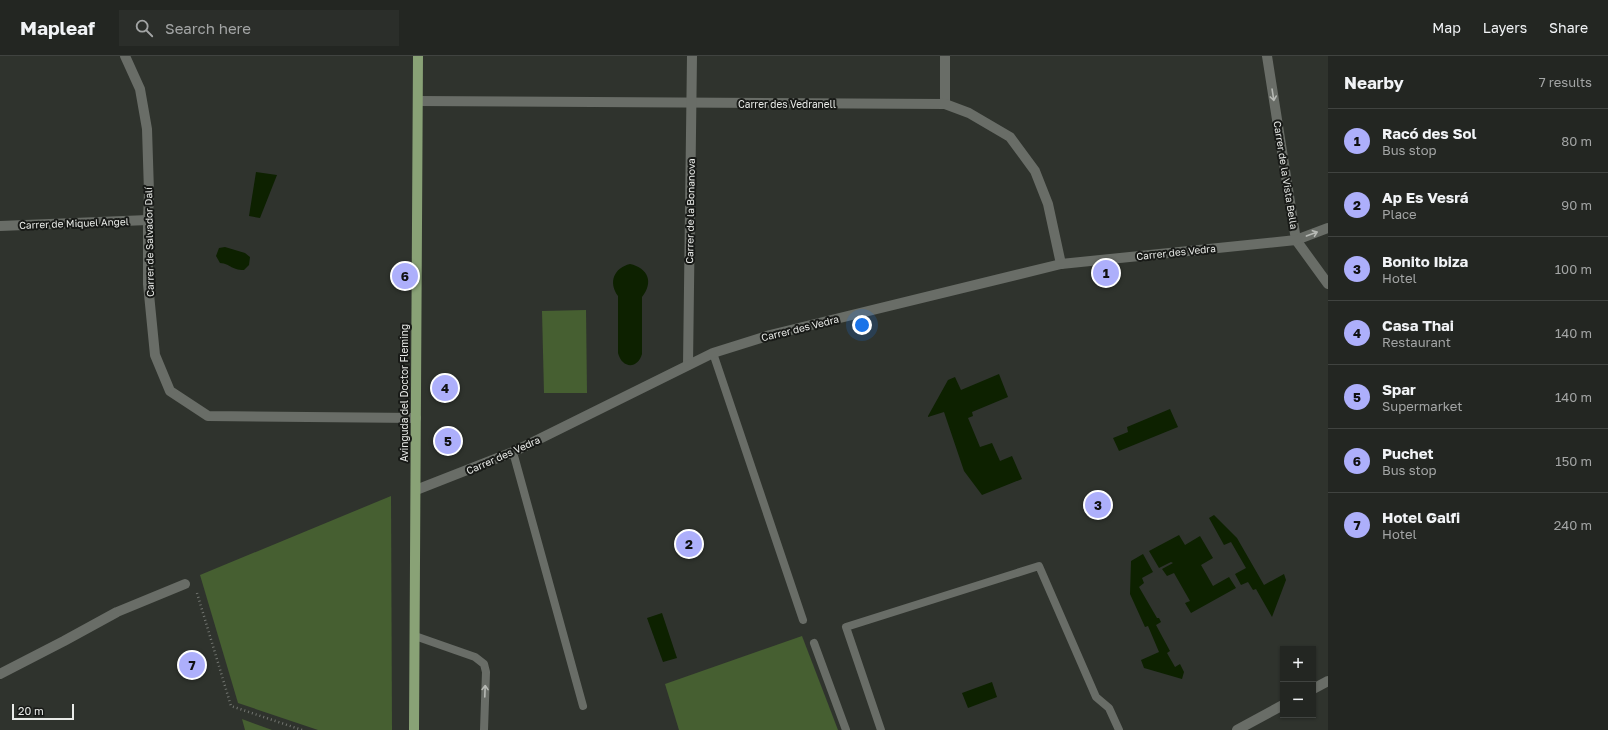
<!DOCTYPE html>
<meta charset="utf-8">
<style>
body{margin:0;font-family:"Golos Text",sans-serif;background:#2b2e2a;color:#f1f3f6}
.controls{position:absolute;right:12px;bottom:12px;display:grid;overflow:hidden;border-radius:0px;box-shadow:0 1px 3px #0004}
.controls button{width:36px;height:36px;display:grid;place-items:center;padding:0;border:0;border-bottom:1px solid #404340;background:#232622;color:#f1f3f6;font:20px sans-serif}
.scale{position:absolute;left:12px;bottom:10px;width:62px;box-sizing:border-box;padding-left:4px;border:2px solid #e9ebe8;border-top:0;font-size:11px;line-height:14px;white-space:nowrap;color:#e9ebe8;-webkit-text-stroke:3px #181a17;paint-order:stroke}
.you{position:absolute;left:862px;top:269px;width:14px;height:14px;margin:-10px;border:3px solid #fff;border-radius:50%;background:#1a73e8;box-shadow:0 0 0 6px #1a73e833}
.badge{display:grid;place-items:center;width:26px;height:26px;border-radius:50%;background:#adaffb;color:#111;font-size:13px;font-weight:700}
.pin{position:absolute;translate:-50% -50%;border:2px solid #fff;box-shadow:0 1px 4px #0006}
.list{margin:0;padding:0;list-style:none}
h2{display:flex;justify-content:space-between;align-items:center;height:52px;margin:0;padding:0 16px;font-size:17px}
h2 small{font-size:13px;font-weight:400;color:#a3a5a5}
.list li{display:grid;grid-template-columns:26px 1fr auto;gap:12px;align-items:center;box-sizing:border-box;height:64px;padding:0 16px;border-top:1px solid #404340}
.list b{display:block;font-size:15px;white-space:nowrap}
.list p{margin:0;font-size:13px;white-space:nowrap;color:#a3a5a5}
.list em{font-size:13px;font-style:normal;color:#a3a5a5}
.icon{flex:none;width:22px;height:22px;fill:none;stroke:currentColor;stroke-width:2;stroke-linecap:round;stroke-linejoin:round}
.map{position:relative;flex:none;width:1328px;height:674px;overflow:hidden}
header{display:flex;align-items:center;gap:24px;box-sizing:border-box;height:56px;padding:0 20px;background:#232622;border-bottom:1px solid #404340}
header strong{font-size:19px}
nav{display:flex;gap:22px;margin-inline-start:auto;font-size:14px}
.search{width:280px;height:36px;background:#2b2e2a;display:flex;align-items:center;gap:10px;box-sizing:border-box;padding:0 14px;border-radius:0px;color:#a3a5a5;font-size:15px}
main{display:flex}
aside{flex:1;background:#232622}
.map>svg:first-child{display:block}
.green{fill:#465f31}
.water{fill:#0d2100}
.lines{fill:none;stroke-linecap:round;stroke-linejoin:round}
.path{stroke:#727570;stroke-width:2.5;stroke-dasharray:1 3;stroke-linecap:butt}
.lane{stroke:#696d67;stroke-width:8}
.street{stroke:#696d67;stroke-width:10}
.secondary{stroke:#696d67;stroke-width:10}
.primary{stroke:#89a276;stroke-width:10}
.oneway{stroke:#b6b9b4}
.labels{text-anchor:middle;stroke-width:4;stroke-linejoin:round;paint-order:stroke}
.street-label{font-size:10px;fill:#e9ebe8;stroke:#181a17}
</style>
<header>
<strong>Mapleaf</strong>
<div class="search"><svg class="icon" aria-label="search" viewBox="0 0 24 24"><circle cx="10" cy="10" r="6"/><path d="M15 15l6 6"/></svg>Search here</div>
<nav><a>Map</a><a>Layers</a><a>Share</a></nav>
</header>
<main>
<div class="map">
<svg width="1328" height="674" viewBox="0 0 1328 674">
<rect width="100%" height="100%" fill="#2f332d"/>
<g class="green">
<path d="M 586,254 L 587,337 L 544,337 L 542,255 Z"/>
<path d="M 391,440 L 392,674 L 318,674 L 238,647 L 200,519 Z"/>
<path d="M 802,580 L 838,674 L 679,674 L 665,628 Z"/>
<path d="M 242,663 L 272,674 L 245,674 Z"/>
</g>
<g class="water">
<path d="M 256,116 L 277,119 L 260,162 L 249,160 Z"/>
<path d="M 225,191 L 245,197 L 250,201 L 249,209 L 244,214 C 231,214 231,208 220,207 L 216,200 L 219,192 Z"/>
<path d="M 630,208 C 648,212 654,226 642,241 L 642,298 C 638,313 622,313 618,297 L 618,240 C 608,226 614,212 630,208 Z"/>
<path d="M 999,318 L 1008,341 L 972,356 L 973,360 L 968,362 L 980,391 L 992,387 L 1000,405 L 1012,400 L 1022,423 L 982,439 L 964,415 L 944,356 L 928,361 L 928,360 L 948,324 L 955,321 L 961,334 Z"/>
<path d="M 1170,353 L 1178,371 L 1119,395 L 1113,382 L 1128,376 L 1127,371 Z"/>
<path d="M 1214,459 L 1237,482 L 1264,529 L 1284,518 L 1286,524 L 1272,561 L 1256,533 L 1253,534 L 1248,526 L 1241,529 L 1235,518 L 1246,512 L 1231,486 L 1224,489 L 1209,462 Z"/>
<path d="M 1179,479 L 1185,489 L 1200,480 L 1213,502 L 1201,509 L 1213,530 L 1229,521 L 1236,532 L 1191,557 L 1185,547 L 1190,545 L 1174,517 L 1167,520 L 1162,513 L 1173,507 L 1171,506 L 1159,512 L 1149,495 Z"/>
<path d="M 1143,498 L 1153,516 L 1142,522 L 1144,527 L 1139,531 L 1157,562 L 1159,562 L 1161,566 L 1156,569 L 1170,595 L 1167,597 L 1175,611 L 1180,608 L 1184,616 L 1182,623 L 1144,612 L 1141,604 L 1159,596 L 1148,570 L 1145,571 L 1130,538 L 1131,505 Z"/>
<path d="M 662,557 L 677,602 L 663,606 L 647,562 Z"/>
<path d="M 992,626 L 997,641 L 968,652 L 962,637 Z"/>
</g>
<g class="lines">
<path class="path" d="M 197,537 L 231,650 L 302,674"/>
<g class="lane">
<path d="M 713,297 L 803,564"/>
<path d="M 513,396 L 583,650"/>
<path d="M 415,580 L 475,601 L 484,608 L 486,616 L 484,674"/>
<path d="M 814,587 L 846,674"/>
<path d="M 881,674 L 846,571 L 1039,510 L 1096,641 L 1109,652 L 1119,674"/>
</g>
<g class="street">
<path d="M 125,0 L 140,33 L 147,73 L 149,136 L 148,164 L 148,228 L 155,299 L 170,335 L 208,360 L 416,362"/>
<path d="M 945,0 L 945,48"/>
<path d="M 1267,0 L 1296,184 L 1328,228"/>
<path d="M 418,45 L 945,48 L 969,57 L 1010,81 L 1035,115 L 1048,148 L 1061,208"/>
<path d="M 0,170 L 148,164"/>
<path d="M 688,309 L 692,0"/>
<path d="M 416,434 L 513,396 L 713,297 L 770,279 L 1061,208 L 1296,184 L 1328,172"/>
<path d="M 0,618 L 64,585 L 117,556 L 185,528"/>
</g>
<g class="secondary">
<path d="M 1313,633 L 1328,625"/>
<path d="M 1237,674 L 1283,649"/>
</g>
<path class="primary" d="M 414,674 L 418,0"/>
</g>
<defs><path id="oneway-shaft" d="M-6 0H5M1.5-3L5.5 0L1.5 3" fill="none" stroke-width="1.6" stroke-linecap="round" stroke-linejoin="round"/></defs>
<g class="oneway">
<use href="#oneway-shaft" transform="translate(1273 39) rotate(81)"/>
<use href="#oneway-shaft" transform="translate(1312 178) rotate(-20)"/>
<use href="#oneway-shaft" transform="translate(485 635) rotate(-88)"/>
</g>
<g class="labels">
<g class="street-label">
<text x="787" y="52">Carrer des Vedranell</text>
<text transform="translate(1286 119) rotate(81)" y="4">Carrer de la Vista Bella</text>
<text transform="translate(690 155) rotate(-89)" y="4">Carrer de la Bonanova</text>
<text transform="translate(74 167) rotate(-2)" y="4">Carrer de Miquel Angel</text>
<text transform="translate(149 186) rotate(-91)" y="4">Carrer de Salvador Dalí</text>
<text transform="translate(1176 196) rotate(-6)" y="4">Carrer des Vedra</text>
<text transform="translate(800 272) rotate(-14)" y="4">Carrer des Vedra</text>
<text transform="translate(404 337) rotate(-90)" y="4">Avinguda del Doctor Fleming</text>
<text transform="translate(503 399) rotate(-24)" y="4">Carrer des Vedra</text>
</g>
</g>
</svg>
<div class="controls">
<button>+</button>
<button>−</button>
</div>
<div class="scale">20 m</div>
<div class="you"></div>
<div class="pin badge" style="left:1106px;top:217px">1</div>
<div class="pin badge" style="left:689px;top:488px">2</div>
<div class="pin badge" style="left:1098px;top:449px">3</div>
<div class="pin badge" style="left:445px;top:332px">4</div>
<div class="pin badge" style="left:448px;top:385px">5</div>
<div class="pin badge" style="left:405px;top:220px">6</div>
<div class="pin badge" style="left:192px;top:609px">7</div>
</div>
<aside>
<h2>Nearby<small>7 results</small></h2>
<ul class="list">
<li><span class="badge">1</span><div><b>Racó des Sol</b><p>Bus stop</p></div><em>80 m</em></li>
<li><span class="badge">2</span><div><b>Ap Es Vesrá</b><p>Place</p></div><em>90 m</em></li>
<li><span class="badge">3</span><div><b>Bonito Ibiza</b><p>Hotel</p></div><em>100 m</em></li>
<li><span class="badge">4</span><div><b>Casa Thai</b><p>Restaurant</p></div><em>140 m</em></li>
<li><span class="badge">5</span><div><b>Spar</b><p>Supermarket</p></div><em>140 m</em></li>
<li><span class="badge">6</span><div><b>Puchet</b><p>Bus stop</p></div><em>150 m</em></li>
<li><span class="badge">7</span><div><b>Hotel Galfi</b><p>Hotel</p></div><em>240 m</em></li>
</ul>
</aside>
</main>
